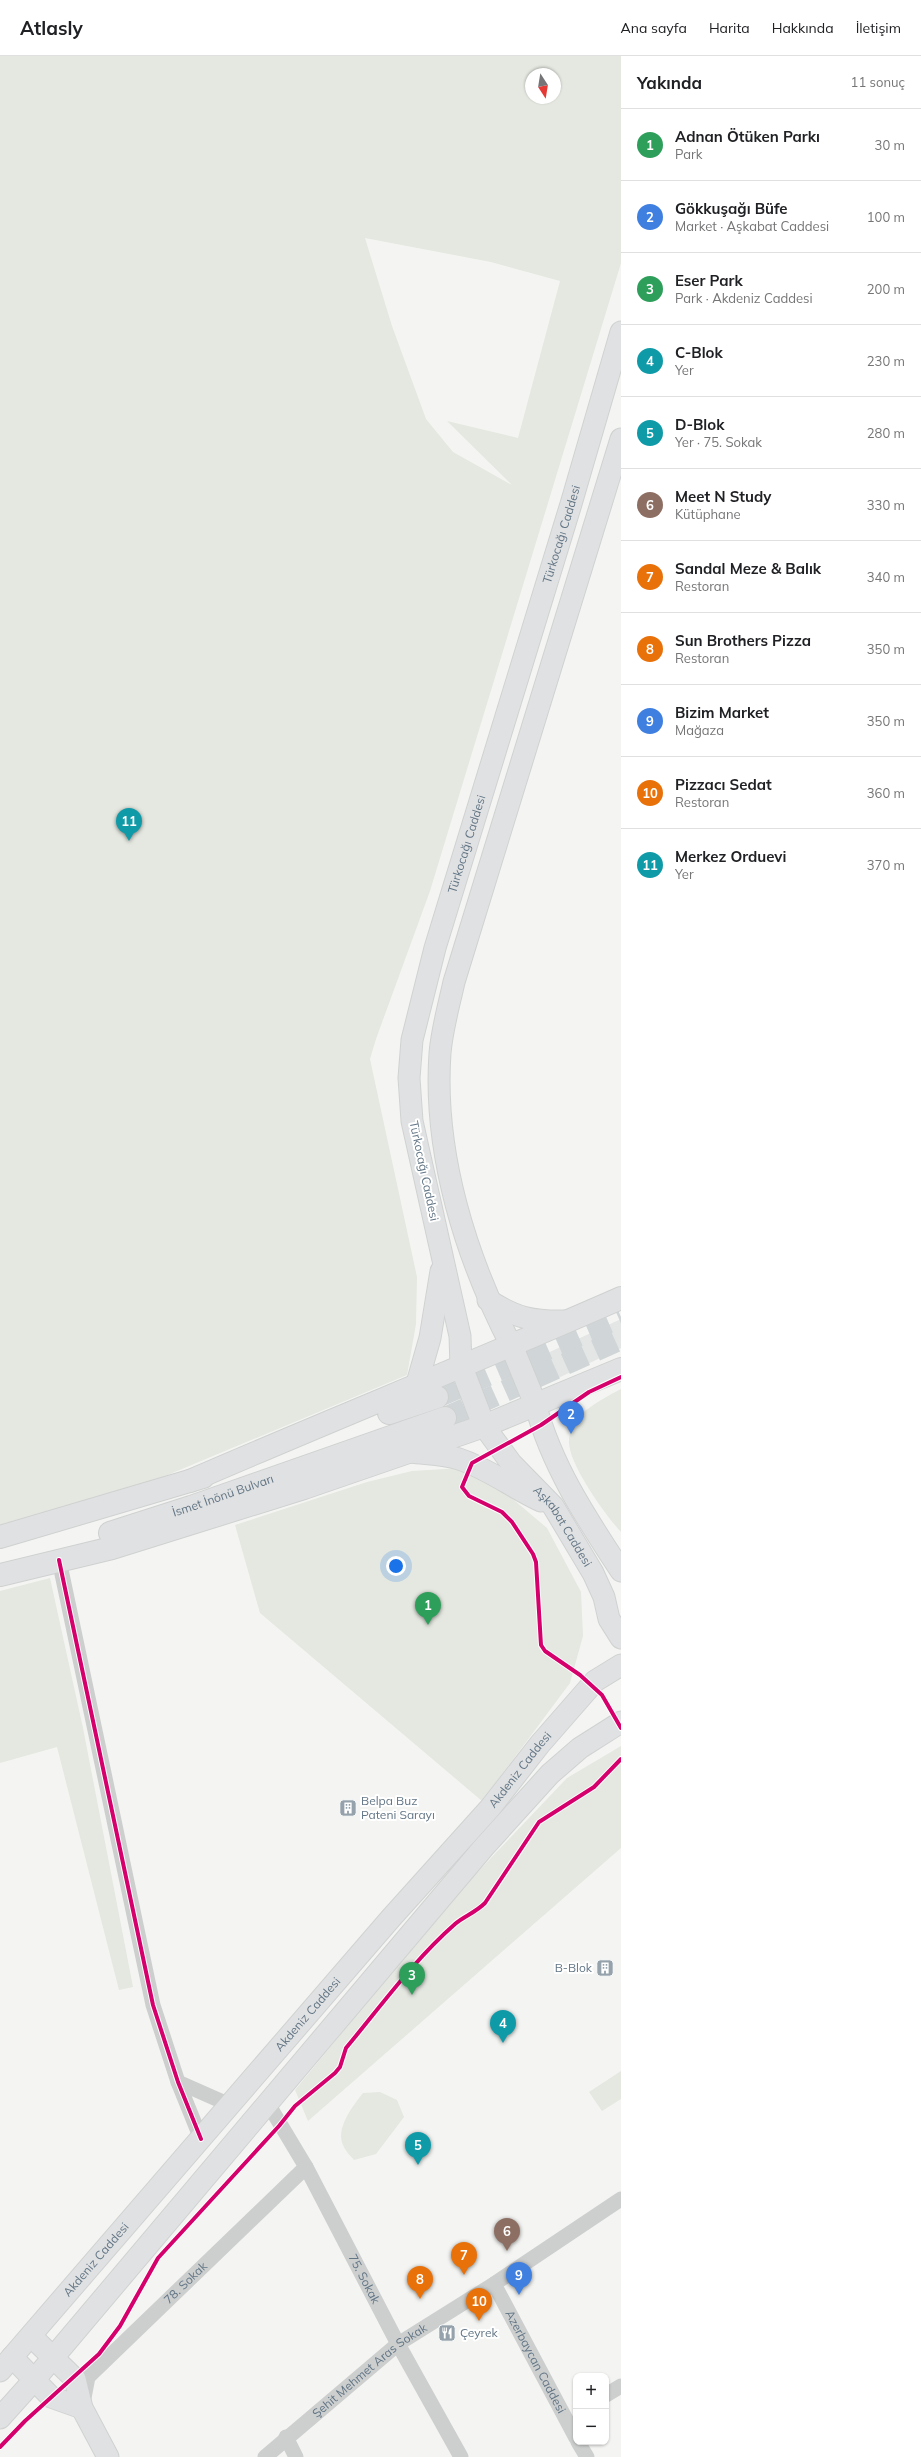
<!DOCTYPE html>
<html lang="tr">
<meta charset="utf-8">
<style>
body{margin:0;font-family:Mulish,sans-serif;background:#f6f6f6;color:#202124}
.controls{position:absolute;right:12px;bottom:12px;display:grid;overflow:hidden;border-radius:8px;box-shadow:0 1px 3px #0004}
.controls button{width:36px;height:36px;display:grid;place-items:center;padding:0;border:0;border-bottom:1px solid #e0e0e0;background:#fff;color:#202124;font:20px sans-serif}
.compass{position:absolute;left:525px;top:12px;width:36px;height:36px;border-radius:50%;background:#fff;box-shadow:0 1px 3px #0004;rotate:168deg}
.you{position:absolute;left:396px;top:1510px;width:14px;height:14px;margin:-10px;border:3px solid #fff;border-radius:50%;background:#1a73e8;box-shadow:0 0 0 6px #1a73e833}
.badge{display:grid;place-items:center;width:26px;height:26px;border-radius:50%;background:#555b61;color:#fff;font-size:13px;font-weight:700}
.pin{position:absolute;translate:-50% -33px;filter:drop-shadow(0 1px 2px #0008)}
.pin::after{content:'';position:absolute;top:21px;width:14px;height:12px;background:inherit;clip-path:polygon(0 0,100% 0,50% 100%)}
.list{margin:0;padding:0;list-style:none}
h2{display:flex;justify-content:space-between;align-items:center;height:52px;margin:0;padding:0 16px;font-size:17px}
h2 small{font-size:13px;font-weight:400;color:#757577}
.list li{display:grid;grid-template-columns:26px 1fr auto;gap:12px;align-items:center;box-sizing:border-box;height:72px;padding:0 16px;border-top:1px solid #e0e0e0}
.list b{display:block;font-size:15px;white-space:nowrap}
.list p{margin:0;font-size:13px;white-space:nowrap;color:#757577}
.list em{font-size:13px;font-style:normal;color:#757577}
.map{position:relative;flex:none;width:621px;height:2401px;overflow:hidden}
header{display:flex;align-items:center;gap:24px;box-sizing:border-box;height:56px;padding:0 20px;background:#fff;border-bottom:1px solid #e0e0e0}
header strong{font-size:19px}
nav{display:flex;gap:22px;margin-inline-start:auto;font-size:14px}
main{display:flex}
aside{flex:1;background:#fff}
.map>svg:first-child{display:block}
.built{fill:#e4e6e5}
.green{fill:#e4e8e0;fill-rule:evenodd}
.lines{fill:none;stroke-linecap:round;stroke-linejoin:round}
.primary-tunnel{stroke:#d0d5d7;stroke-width:22;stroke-dasharray:22 11;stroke-linecap:butt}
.secondary-casing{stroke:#d0d2d2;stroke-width:23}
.primary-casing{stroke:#cfd1d1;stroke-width:24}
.street{stroke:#cdcfcf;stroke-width:15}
.secondary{stroke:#e0e1e2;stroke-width:21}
.primary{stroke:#e0e1e2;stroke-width:22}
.cycleway-casing{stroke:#fff;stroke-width:6}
.cycleway{stroke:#d6006c;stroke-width:4}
.labels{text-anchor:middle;stroke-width:4;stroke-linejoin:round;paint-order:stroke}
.street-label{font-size:12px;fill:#627585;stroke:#fff}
.poi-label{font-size:12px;fill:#627585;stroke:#fff;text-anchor:start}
</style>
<header>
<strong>Atlasly</strong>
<nav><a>Ana sayfa</a><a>Harita</a><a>Hakkında</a><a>İletişim</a></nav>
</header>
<main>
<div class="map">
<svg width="621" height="2401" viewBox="0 0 621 2401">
<rect width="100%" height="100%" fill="#f4f5f2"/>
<path class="built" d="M 621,1263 L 621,1292 L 550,1326 L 539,1301 Z"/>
<g class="green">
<path d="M 0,0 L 621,0 L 621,207 L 430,835 L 376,983 L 370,1003 L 417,1221 L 416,1268 L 407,1319 L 127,1436 L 0,1475 ZM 531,18 L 555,18 L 555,42 L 531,42 ZM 365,182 L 491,206 L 560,225 L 518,382 L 447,365 L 512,429 L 453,396 L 426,363 L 392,270 Z"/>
<path d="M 621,1333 L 621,1476 C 606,1460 567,1406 569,1384 C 569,1379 572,1371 574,1367 C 580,1355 609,1339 621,1333 Z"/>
<path d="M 461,1412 L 501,1433 L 547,1472 L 581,1536 L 583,1580 L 570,1627 L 482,1745 L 260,1557 L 235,1469 L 367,1426 L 412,1415 Z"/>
<path d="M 50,1522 L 83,1672 L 133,1931 L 119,1934 L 57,1691 L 0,1707 L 0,1535 Z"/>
<path d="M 621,1690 L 621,1792 L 308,2065 L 295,2034 L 450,1845 L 567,1722 Z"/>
<path d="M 621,2015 L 621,2043 L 602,2055 L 589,2036 Z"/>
<path d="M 380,2036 L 397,2044 L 404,2061 L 376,2098 L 354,2104 C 351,2100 346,2096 344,2091 C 334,2073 353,2050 363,2037 Z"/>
</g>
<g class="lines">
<g class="primary-tunnel">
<path d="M 437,1341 L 621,1261"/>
<path d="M 445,1362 L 621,1283"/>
</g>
<defs>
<g id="secondary">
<path d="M 488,1244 C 516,1262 533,1266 567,1265"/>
<path d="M 512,1291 C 466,1202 433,1098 440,997 C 442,973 449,949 454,926 L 621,383"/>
<path id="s5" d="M 461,1310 L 460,1280 L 412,1065 L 409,1022 L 412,984 L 435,892 L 571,448 L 621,276"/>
<path d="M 416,1331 L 430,1282 L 441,1215"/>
<path d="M 535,1347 C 551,1409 586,1462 621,1515"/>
<path id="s6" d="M 484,1370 L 511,1407 L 553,1450 L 593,1517 L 604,1541 L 609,1563 L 621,1582"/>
<path d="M 411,1396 C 426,1398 445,1398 459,1403 C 489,1413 513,1432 541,1445"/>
<path d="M 31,2280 L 75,2323 L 82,2352 L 108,2401"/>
<path d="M 12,2301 L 51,2341 L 82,2352"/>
<path id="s7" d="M 0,2315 L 391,1862 L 490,1752 L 540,1688 L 595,1625 L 621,1609"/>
<path d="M 0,2362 L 35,2323 L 484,1791 L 550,1718 L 580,1692 L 621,1666"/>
</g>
<g id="primary">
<path d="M 512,1291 L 535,1347"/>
<path d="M 461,1310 L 484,1370"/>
<path d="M 389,1357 L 437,1341"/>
<path d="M 190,1425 C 333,1363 478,1305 621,1242"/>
<path id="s8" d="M 110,1477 L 191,1451 L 445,1362"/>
<path d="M 0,1481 L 203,1421"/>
<path d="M 0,1519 L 112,1492 L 304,1432 L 484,1370 L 621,1313"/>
</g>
</defs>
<use href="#secondary" class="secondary-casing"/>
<use href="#primary" class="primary-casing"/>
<g class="street">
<path d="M 59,1504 L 153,1949 L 178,2026 L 201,2083"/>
<path d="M 178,2026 L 230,2049"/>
<path id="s1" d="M 267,2046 L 306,2111 L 398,2288 L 461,2401"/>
<path id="s2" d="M 494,2228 L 576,2382"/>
<path d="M 606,2339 L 621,2330"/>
<path id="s3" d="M 83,2347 L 88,2321 L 306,2111"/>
<path d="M 286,2381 L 296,2401"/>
<path d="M 578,2386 L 587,2401"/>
<path id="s4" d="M 265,2401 L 398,2288 L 494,2228 L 621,2143"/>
</g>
<use href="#secondary" class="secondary"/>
<use href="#primary" class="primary"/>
<defs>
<g id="cycleway">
<path d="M 621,1321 L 589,1336 L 541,1369 L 472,1407 L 462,1431 L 469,1440 L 502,1456 L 512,1466 L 533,1498 L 536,1506 L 541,1589 L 545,1595 L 580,1619 L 602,1639 L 621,1672"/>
<path d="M 59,1504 L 153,1949 L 178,2026 L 201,2083"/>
<path d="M 0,2391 L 25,2365 L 99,2298 L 120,2270 L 158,2202 L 279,2070 L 295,2050 L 335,2017 L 340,2011 L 346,1992 C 381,1950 414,1904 455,1868 C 464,1860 475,1857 485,1847 L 539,1766 L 594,1731 L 621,1703"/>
</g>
</defs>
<use href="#cycleway" class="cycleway-casing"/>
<use href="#cycleway" class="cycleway"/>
</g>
<defs>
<symbol id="building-square" viewBox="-11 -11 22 22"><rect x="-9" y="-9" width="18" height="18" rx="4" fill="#95a2ab" stroke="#fff"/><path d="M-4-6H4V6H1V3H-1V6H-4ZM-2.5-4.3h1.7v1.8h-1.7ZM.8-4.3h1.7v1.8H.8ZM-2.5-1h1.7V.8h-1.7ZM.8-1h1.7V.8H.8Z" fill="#fff"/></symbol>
<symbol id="restaurant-square" viewBox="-11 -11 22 22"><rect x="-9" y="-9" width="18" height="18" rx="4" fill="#95a2ab" stroke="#fff"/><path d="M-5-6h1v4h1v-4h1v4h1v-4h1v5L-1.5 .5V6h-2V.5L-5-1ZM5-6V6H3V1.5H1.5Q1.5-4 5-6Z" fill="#fff"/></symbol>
</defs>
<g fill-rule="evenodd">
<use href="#building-square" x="338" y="1742" width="20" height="20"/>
<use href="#building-square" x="595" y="1902" width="20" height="20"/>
<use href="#restaurant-square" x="437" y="2267" width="20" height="20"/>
</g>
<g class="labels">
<g class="street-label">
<text dy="4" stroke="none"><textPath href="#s5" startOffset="859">Türkocağı Caddesi</textPath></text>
<text dy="4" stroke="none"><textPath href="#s5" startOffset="535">Türkocağı Caddesi</textPath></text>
<text transform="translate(424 1115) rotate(78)" y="4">Türkocağı Caddesi</text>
<text dy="4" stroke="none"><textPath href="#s8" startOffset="119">İsmet İnönü Bulvarı</textPath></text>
<text dy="4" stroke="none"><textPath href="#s6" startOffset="128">Aşkabat Caddesi</textPath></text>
<text dy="4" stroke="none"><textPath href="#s7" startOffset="795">Akdeniz Caddesi</textPath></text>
<text dy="4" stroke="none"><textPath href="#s7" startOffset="471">Akdeniz Caddesi</textPath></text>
<text dy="4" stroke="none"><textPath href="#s7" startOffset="147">Akdeniz Caddesi</textPath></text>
<text dy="4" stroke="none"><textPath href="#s1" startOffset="202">75. Sokak</textPath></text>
<text dy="4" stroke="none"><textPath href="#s3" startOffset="162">78. Sokak</textPath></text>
<text dy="4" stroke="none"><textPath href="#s2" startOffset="88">Azerbaycan Caddesi</textPath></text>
<text dy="4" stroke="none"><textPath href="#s4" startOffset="136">Şehit Mehmet Aras Sokak</textPath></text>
</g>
<g class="poi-label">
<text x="361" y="1749">Belpa Buz<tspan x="361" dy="14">Pateni Sarayı</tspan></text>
<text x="592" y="1916" text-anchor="end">B-Blok</text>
<text x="460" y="2281">Çeyrek</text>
</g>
</g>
</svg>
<div class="controls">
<button>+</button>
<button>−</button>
</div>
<svg class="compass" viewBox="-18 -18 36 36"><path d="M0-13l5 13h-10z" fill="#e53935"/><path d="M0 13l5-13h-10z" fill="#757577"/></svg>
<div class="you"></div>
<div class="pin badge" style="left:428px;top:1569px;background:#2e9e5b">1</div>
<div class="pin badge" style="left:571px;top:1378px;background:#3f7fe0">2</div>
<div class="pin badge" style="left:412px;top:1939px;background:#2e9e5b">3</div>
<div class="pin badge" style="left:503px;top:1987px;background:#0f9aa8">4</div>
<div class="pin badge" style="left:418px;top:2109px;background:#0f9aa8">5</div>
<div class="pin badge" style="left:507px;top:2195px;background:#8d6e63">6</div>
<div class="pin badge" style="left:464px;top:2219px;background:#e8710a">7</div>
<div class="pin badge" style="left:420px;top:2243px;background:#e8710a">8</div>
<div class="pin badge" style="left:519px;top:2239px;background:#3f7fe0">9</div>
<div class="pin badge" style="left:479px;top:2265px;background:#e8710a">10</div>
<div class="pin badge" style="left:129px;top:785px;background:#0f9aa8">11</div>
</div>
<aside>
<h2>Yakında<small>11 sonuç</small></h2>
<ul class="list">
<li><span class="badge" style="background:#2e9e5b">1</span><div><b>Adnan Ötüken Parkı</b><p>Park</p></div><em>30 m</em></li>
<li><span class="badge" style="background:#3f7fe0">2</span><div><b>Gökkuşağı Büfe</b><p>Market · Aşkabat Caddesi</p></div><em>100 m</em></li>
<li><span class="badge" style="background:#2e9e5b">3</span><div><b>Eser Park</b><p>Park · Akdeniz Caddesi</p></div><em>200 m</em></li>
<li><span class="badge" style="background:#0f9aa8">4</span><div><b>C-Blok</b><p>Yer</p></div><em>230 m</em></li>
<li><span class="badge" style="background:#0f9aa8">5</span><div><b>D-Blok</b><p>Yer · 75. Sokak</p></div><em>280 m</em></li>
<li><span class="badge" style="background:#8d6e63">6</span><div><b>Meet N Study</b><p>Kütüphane</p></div><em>330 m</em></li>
<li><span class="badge" style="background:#e8710a">7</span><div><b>Sandal Meze &amp; Balık</b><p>Restoran</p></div><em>340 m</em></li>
<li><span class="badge" style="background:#e8710a">8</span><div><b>Sun Brothers Pizza</b><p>Restoran</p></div><em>350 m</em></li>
<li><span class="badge" style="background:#3f7fe0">9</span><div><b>Bizim Market</b><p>Mağaza</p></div><em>350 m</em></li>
<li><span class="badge" style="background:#e8710a">10</span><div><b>Pizzacı Sedat</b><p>Restoran</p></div><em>360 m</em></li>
<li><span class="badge" style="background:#0f9aa8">11</span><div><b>Merkez Orduevi</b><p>Yer</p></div><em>370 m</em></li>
</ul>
</aside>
</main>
